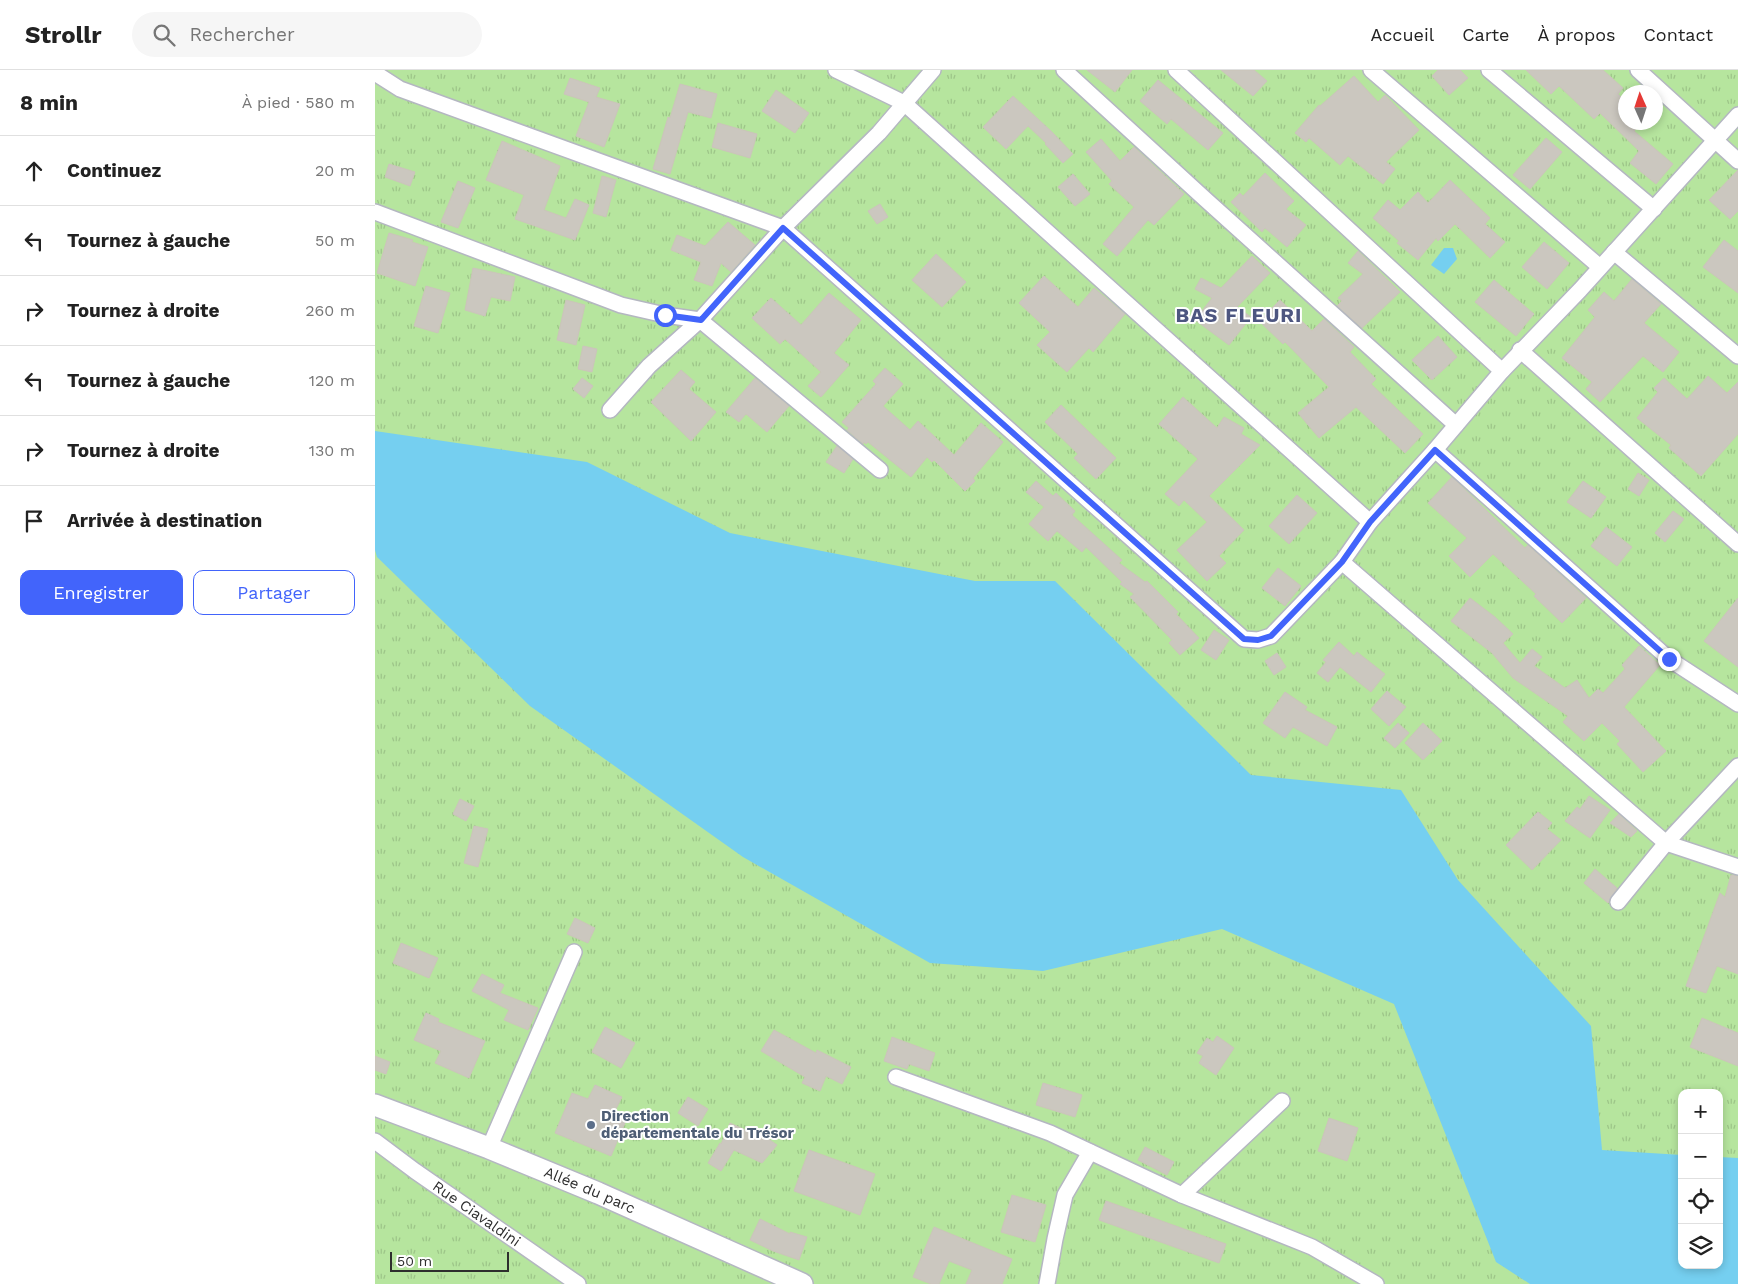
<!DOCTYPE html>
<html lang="fr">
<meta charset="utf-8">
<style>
body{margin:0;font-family:"Work Sans",sans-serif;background:#f6f6f6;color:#222}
.controls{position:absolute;right:15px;bottom:15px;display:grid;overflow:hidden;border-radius:10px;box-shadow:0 2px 8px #0003}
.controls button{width:45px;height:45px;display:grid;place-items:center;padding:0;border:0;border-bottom:1px solid #e0e0e0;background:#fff;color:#222;font:25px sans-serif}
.compass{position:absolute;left:1243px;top:15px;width:45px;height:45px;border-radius:50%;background:#fff;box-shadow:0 2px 8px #0003;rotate:357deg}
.scale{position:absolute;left:15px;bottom:12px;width:119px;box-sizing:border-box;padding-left:5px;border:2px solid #2e2e2e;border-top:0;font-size:14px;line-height:18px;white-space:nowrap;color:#2e2e2e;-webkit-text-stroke:4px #fff;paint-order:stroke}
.stop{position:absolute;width:15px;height:15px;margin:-11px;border:4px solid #4264fb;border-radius:50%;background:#fff}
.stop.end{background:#4264fb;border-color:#fff;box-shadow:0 1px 5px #0008}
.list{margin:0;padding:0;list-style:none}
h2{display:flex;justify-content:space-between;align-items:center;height:65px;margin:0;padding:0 20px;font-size:21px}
h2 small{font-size:16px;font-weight:400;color:#767676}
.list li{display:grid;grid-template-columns:32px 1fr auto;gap:15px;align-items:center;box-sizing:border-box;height:70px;padding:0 20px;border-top:1px solid #e0e0e0}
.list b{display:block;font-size:19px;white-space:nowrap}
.list em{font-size:16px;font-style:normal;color:#767676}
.actions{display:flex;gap:10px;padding:15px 20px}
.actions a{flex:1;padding:11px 0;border:1px solid #4264fb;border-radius:10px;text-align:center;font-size:18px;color:#4264fb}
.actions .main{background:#4264fb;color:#fff}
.icon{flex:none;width:28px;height:28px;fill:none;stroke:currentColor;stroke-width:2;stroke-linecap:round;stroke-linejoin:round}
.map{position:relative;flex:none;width:1363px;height:1214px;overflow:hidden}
header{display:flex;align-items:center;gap:30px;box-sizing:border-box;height:70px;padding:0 25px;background:#fff;border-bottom:1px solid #e0e0e0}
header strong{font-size:24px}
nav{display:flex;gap:28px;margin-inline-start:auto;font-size:18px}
.search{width:350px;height:45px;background:#f6f6f6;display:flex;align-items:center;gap:12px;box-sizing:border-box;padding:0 18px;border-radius:28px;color:#767676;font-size:19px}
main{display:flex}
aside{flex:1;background:#fff}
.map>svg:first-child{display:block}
.grass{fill:url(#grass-tufts);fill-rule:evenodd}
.water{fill:#75cff0}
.building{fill:#cbc7bf;stroke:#cbc5ba}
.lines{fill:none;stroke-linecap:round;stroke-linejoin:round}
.street-casing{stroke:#b4b7c1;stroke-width:18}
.secondary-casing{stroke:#b4b7c1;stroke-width:24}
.street{stroke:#fff;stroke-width:15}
.secondary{stroke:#fff;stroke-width:21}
.route{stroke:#4264fb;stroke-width:6}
.service-dot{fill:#5c6f8a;stroke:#fff;stroke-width:2}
.labels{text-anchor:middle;stroke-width:4;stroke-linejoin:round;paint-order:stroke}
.service-label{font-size:15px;font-weight:bold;fill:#4e5e75;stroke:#fff;text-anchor:start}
.street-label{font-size:15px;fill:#2e2e2e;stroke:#fff}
.district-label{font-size:20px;font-weight:bold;letter-spacing:1px;fill:#4d5680;stroke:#fff}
</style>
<header>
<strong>Strollr</strong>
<div class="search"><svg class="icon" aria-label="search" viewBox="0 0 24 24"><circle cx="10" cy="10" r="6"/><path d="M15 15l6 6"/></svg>Rechercher</div>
<nav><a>Accueil</a><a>Carte</a><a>À propos</a><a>Contact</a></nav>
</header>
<main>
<aside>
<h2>8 min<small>À pied · 580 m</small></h2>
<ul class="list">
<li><svg class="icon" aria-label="ahead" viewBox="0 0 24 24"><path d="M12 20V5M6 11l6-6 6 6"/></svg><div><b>Continuez</b></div><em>20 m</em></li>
<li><svg class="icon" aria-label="left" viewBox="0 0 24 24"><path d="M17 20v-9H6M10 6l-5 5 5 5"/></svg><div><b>Tournez à gauche</b></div><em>50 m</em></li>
<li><svg class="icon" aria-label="right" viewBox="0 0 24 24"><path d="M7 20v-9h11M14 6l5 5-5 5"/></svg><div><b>Tournez à droite</b></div><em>260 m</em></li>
<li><svg class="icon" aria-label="left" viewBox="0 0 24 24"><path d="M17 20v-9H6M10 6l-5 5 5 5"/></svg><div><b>Tournez à gauche</b></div><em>120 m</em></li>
<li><svg class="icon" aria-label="right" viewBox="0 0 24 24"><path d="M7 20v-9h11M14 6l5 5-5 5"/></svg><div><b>Tournez à droite</b></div><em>130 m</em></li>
<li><svg class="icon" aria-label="arrive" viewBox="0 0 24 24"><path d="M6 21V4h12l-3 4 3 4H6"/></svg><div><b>Arrivée à destination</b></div></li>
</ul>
<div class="actions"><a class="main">Enregistrer</a><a>Partager</a></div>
</aside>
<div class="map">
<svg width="1363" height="1214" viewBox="0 0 1363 1214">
<defs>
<pattern id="grass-tufts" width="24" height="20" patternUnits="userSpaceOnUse" patternTransform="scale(1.25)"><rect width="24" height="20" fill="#b6e59e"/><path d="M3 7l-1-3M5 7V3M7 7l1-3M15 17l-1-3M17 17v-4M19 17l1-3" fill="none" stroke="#9dc588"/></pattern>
</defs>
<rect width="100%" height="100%" fill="#efe9e1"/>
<path class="grass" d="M 0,0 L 1363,0 L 1363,1214 L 0,1214 ZM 1250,22 L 1280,22 L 1280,52 L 1250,52 ZM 1307,1023 L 1344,1023 L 1344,1195 L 1307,1195 Z"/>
<g class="water">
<path d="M 1069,178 L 1078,178 L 1082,189 L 1069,204 L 1056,195 Z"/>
<path d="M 0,361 L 212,392 L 355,463 L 600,511 L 680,511 L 876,705 L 1026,720 L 1083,810 L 1216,956 L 1227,1080 L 1307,1085 L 1307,1195 L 1344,1195 L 1344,1087 L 1363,1088 L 1363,1214 L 1155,1214 L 1121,1192 L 1019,934 L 847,859 L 668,901 L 555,893 L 368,787 L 155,636 L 2,487 L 0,480 Z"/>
</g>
<g class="building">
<path d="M 712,0 L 757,0 L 740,22 Z"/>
<path d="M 846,0 L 879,0 L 892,11 L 878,26 Z"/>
<path d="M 1063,0 L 1085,0 L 1093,8 L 1074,25 L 1057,6 Z"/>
<path d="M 1151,0 L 1228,0 L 1248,18 L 1243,24 L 1250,31 L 1250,52 L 1267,52 L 1259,61 L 1298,94 L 1281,114 L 1255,93 L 1264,81 L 1225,43 L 1219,49 L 1184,16 L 1176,24 Z"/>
<path d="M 979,6 L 1003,32 L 1010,25 L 1044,60 L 1011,92 L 1020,99 L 1008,114 L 973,86 L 965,95 L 934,68 L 931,72 L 920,63 L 944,35 L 945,36 Z"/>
<path d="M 195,8 L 225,18 L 221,27 L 245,34 L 229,77 L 201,66 L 214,32 L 189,24 Z"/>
<path d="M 783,10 L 848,63 L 833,80 L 796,49 L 792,54 L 765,31 Z"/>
<path d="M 305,14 L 342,24 L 336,48 L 313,42 L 295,104 L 278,99 L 293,47 L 295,48 Z"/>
<path d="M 401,20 L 434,43 L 420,63 L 387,41 Z"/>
<path d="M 638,26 L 676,61 L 698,84 L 688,93 L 670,74 L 671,73 L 653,56 L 631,79 L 608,57 Z"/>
<path d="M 343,53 L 382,64 L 375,88 L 337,77 Z"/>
<path d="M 1171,68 L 1187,82 L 1155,119 L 1138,105 Z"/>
<path d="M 726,69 L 745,91 L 759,77 L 809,124 L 779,155 L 773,150 L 742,186 L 728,174 L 759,137 L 734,114 L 737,111 L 711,82 Z"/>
<path d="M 127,71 L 185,96 L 169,140 L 191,148 L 200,129 L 214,135 L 200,170 L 140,149 L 149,125 L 111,110 Z"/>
<path d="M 14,94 L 40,102 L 35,116 L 10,107 Z"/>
<path d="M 1363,100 L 1363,141 L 1355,149 L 1334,130 Z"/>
<path d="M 890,103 L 919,131 L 911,139 L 931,155 L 912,177 L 890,158 L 887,162 L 856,132 L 865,123 L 868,126 Z"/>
<path d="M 698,104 L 715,124 L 700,136 L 683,117 Z"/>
<path d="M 227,106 L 241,110 L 231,147 L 218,143 Z"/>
<path d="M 1075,110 L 1115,148 L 1110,154 L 1130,172 L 1115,188 L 1080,154 L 1063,171 L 1061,168 L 1043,190 L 1022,173 L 1024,171 L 998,148 L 1013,130 L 1025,140 L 1043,122 L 1053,133 Z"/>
<path d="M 83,111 L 100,118 L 83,158 L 66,152 Z"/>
<path d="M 505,134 L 513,147 L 502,154 L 493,141 Z"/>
<path d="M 353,152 L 380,175 L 356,202 L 346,193 L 337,216 L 319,210 L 326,192 L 296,180 L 302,165 L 330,176 Z"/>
<path d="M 14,163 L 38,170 L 37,172 L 53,177 L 40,216 L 2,203 Z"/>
<path d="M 1349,170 L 1363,181 L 1363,223 L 1328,197 Z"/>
<path d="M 1169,172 L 1194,193 L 1172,219 L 1147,197 Z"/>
<path d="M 983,181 L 1025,222 L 987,258 L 962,236 L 967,231 L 963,228 L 988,204 L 973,193 Z"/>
<path d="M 561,184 L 591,212 L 567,237 L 537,210 Z"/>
<path d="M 877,186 L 895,203 L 862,237 L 876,247 L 854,275 L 820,250 L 837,228 L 820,219 L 826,208 L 846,218 Z"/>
<path d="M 98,198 L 140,207 L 135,231 L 116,227 L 110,246 L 90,240 Z"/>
<path d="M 669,206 L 703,237 L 719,218 L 750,244 L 718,282 L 714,278 L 692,302 L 662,275 L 675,262 L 644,233 Z"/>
<path d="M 1257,209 L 1286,234 L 1269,253 L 1304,282 L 1288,302 L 1268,286 L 1225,332 L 1211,319 L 1217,312 L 1187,288 L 1220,247 L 1213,240 L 1229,222 L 1239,231 Z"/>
<path d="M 1119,210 L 1159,244 L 1141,266 L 1100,232 Z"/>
<path d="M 51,216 L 75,223 L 63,263 L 39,256 Z"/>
<path d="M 454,223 L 486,250 L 459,283 L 474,295 L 446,327 L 433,316 L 446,302 L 410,269 L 405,274 L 377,248 L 396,228 L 426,255 Z"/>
<path d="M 191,230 L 210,235 L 201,275 L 182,270 Z"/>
<path d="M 905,230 L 937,261 L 949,249 L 979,277 L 975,282 L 1001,309 L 996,314 L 1048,364 L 1030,383 L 981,337 L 944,368 L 923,343 L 954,317 L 910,272 L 908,274 L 884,251 Z"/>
<path d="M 1063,266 L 1082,287 L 1057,310 L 1037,290 Z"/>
<path d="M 208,276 L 222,279 L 217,302 L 203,299 Z"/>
<path d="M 510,298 L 528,314 L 508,336 L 535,360 L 543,351 L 579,385 L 606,353 L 628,372 L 598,408 L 600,411 L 590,421 L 559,390 L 557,392 L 552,387 L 536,407 L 493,372 L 491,374 L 489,372 L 488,374 L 472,360 L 474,358 L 467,352 L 501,314 L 498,311 Z"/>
<path d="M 306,300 L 320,312 L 314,319 L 341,342 L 316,371 L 276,332 Z"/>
<path d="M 1333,306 L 1352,323 L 1363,312 L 1363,364 L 1326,406 L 1294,378 L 1296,375 L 1262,348 L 1283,322 L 1279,318 L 1289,308 L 1312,329 Z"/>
<path d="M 207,308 L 218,316 L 209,328 L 198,319 Z"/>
<path d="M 380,308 L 414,336 L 392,362 L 371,344 L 364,352 L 351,342 Z"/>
<path d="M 808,327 L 842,358 L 849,347 L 869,358 L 866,364 L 885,375 L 834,426 L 869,460 L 844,486 L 851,493 L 832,511 L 802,480 L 832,452 L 809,430 L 804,436 L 790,424 L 823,389 L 784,354 Z"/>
<path d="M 686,335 L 741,388 L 721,409 L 699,388 L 703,384 L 670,352 Z"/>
<path d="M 462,376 L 478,389 L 469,403 L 451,392 Z"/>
<path d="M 1263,403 L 1274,410 L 1264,426 L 1253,419 Z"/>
<path d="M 1077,407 L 1150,478 L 1153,475 L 1211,528 L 1187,553 L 1159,526 L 1161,524 L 1118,484 L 1095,507 L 1074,486 L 1092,468 L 1053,433 Z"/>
<path d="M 661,411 L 678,426 L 681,423 L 700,441 L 697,445 L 747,490 L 744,493 L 770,512 L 772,511 L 803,542 L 801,544 L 824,568 L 805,585 L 794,573 L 797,570 L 755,527 L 759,524 L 745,514 L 747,512 L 711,477 L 707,482 L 682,461 L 673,471 L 654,454 L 669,437 L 651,422 Z"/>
<path d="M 1208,411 L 1231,427 L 1216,448 L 1192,432 Z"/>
<path d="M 922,425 L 942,443 L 914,474 L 894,456 Z"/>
<path d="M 1298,441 L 1309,449 L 1290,472 L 1280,463 Z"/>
<path d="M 1231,457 L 1257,477 L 1242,496 L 1216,476 Z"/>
<path d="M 903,498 L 926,516 L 910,536 L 887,518 Z"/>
<path d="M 1095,528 L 1120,547 L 1138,564 L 1128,573 L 1145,593 L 1157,579 L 1167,587 L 1159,596 L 1190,618 L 1202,610 L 1214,628 L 1223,619 L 1228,623 L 1250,599 L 1247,595 L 1264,576 L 1285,595 L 1249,637 L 1291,681 L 1268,702 L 1242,674 L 1245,671 L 1227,653 L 1209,671 L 1188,652 L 1193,646 L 1138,608 L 1117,583 L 1076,551 Z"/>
<path d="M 1363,528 L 1363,597 L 1329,571 Z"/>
<path d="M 839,560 L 854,570 L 841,590 L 826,580 Z"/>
<path d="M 964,572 L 979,586 L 982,582 L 1010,604 L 996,622 L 965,597 L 953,612 L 942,603 L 951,592 L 948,590 Z"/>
<path d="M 902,583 L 911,597 L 899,605 L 890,591 Z"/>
<path d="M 1012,621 L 1031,637 L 1014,656 L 996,639 Z"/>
<path d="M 910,622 L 932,637 L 930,640 L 962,657 L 952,676 L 918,657 L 910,668 L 888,653 Z"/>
<path d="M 1023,653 L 1034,663 L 1020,678 L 1009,668 Z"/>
<path d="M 1048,653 L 1067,671 L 1048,690 L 1030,673 Z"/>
<path d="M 1214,726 L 1235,740 L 1215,768 L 1190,751 L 1202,737 L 1205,739 Z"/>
<path d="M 85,729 L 99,736 L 91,751 L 78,744 Z"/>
<path d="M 1163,742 L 1177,753 L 1172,759 L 1186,770 L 1157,800 L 1131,775 Z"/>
<path d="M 1244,744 L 1262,761 L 1256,767 L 1235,753 Z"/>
<path d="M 99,756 L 113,759 L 103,797 L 89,793 Z"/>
<path d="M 1220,799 L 1242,818 L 1233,833 L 1209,813 Z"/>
<path d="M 1356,805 L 1363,806 L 1363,904 L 1342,896 L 1331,923 L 1311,916 L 1345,823 L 1350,827 Z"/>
<path d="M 200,848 L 220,858 L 213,873 L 192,864 Z"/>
<path d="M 26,873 L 63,888 L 54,908 L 18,893 Z"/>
<path d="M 107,904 L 129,915 L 125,923 L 163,938 L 153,960 L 129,950 L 134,940 L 97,921 Z"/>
<path d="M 51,943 L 64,949 L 63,952 L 110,971 L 94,1008 L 60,993 L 66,981 L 39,970 Z"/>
<path d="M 1327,948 L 1363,963 L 1363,996 L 1315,977 Z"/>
<path d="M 230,957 L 260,973 L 246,998 L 217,982 Z"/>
<path d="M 399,960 L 441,983 L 442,980 L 476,997 L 467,1014 L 451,1006 L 445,1021 L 427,1013 L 430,1007 L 386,981 Z"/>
<path d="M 842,966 L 859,978 L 841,1005 L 824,993 L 828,986 L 822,983 L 832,968 L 838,972 Z"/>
<path d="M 517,967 L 560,983 L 554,1001 L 534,994 L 532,999 L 509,991 Z"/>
<path d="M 0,986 L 15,992 L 11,1004 L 0,1000 Z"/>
<path d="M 668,1013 L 707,1025 L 700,1047 L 661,1035 Z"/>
<path d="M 220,1015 L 247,1027 L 240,1041 L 253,1046 L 236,1086 L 180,1063 L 197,1023 L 213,1029 Z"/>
<path d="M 313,1027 L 333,1039 L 323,1056 L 303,1043 Z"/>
<path d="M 954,1048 L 983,1058 L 972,1091 L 943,1081 Z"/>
<path d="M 355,1053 L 386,1067 L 388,1065 L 402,1075 L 387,1093 L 359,1080 L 346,1101 L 333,1093 L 345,1073 L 346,1074 Z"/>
<path d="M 770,1077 L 799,1092 L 792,1105 L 763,1090 Z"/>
<path d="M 434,1080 L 500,1104 L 485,1145 L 419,1121 Z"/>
<path d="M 637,1125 L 671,1135 L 660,1172 L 626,1162 Z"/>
<path d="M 731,1131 L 851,1174 L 844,1193 L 724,1150 Z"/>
<path d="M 385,1149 L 415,1164 L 415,1162 L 432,1167 L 424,1190 L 398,1181 L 375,1170 Z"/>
<path d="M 559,1157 L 637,1189 L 627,1214 L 591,1214 L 597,1200 L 574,1191 L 564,1214 L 556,1214 L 538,1207 Z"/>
</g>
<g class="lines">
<defs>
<g id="street">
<path d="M 461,0 L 529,33 L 995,452"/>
<path d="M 689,0 L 830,129 L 1081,355"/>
<path d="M 801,0 L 1127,301"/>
<path d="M 996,0 L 1225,197"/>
<path d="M 1114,0 L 1279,139"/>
<path d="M 1263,0 L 1363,91"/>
<path d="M 0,3 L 25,19 L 408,158 L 869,569 L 883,570 L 896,566 L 967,492 L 995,452 L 1060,380 L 1127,301 L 1205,220 L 1363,45"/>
<path d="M 0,142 L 246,235 L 290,245 L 325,250 L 505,400"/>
<path d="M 1239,182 L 1363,286"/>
<path d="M 1145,280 L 1363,474"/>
<path d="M 235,340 L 274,296 L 325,250 L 408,158 L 504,63 L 558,0"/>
<path d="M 1060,380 L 1294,589 L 1363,634"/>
<path d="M 967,492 L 1291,773 L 1363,797"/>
<path d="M 1243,832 L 1291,773 L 1363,696"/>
<path d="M 521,1007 L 675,1063 L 807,1125 L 937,1177 L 1001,1214"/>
<path id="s1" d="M 0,1071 L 40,1101 L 203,1214"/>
<path d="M 114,1078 L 199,882"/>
<path d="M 807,1125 L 907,1031"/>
<path d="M 672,1214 L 680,1169 L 690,1125 L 715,1082"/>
</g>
<g id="secondary">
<path id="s2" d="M 0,1035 L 114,1078 L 223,1123 L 427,1214"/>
</g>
</defs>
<use href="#street" class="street-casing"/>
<use href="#secondary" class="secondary-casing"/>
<use href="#street" class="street"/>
<use href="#secondary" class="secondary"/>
</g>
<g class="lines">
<path class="route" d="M 290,245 L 326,250 L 408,158 L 869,569 L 883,570 L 896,566 L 967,492 L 995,452 L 1060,380 L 1294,589"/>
</g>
<circle class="service-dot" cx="216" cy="1055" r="5"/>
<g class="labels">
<g class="service-label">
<text x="226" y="1051">Direction<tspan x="226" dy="17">départementale du Trésor</tspan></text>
</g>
<g class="street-label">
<text dy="5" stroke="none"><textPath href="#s2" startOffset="231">Allée du parc</textPath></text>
<text dy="5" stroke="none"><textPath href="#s1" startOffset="125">Rue Ciavaldini</textPath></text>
</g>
<g class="district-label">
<text x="864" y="252">BAS FLEURI</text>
</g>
</g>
</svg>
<div class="controls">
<button>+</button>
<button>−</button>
<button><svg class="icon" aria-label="locate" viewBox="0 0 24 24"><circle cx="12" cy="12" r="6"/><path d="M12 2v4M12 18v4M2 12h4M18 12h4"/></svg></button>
<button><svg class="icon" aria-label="layers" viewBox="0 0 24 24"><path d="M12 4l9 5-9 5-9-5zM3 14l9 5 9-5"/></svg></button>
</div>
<svg class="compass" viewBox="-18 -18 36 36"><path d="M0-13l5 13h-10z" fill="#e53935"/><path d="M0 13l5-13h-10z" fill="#767676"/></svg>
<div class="scale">50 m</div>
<div class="stop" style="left:290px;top:245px"></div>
<div class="stop end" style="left:1294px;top:589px"></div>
</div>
</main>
